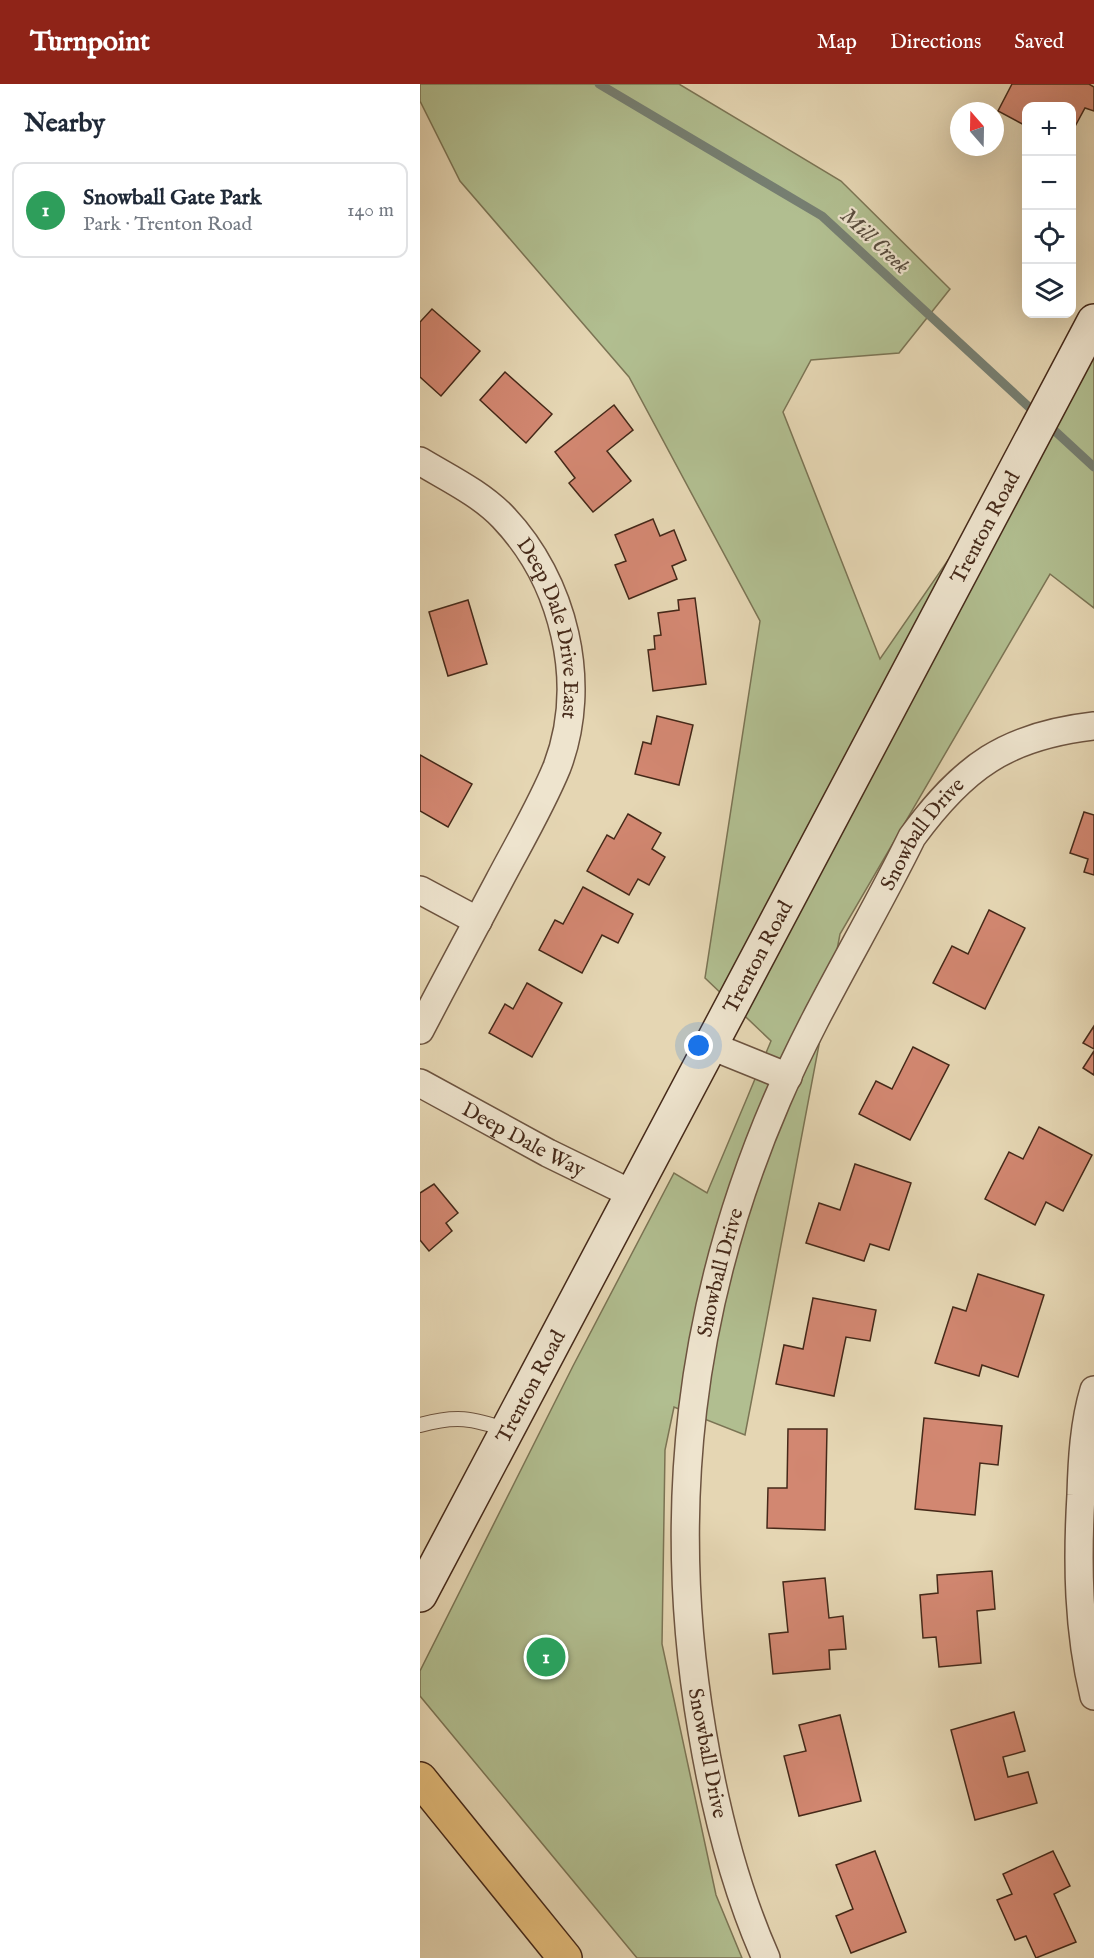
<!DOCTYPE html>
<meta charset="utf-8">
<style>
body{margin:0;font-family:"IM FELL English",serif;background:#f6f6f7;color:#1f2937}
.controls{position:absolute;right:18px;top:18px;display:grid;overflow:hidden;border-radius:12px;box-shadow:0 6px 24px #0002}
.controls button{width:54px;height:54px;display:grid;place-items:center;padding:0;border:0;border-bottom:2px solid #e0e1e3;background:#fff;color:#1f2937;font:30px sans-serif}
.compass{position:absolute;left:530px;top:18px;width:54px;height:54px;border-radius:50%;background:#fff;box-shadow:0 6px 24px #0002;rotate:340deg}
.you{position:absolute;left:279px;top:962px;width:21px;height:21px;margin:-15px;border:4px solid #fff;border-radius:50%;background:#1a73e8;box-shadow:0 0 0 9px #1a73e833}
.badge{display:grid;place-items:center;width:39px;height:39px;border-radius:50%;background:#8f2418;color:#fff;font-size:20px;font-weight:700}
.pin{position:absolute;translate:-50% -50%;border:3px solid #fff;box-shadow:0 2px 6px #0006}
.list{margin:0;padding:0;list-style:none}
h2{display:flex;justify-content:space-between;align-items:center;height:78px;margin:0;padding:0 24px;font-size:26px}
h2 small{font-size:20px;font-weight:400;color:#747a83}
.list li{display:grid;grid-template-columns:39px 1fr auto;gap:18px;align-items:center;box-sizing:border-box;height:96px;margin:0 12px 12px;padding:0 12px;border:2px solid #e0e1e3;border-radius:12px}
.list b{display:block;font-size:22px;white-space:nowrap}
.list p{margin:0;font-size:20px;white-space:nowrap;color:#747a83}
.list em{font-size:20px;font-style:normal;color:#747a83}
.icon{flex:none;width:33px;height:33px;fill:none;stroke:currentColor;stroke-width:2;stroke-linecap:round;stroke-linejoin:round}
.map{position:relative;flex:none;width:674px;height:1874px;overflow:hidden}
header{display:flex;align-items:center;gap:36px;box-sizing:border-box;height:84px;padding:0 30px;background:#8f2418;color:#fff}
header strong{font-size:28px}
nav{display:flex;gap:33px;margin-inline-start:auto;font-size:21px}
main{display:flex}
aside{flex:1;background:#fff}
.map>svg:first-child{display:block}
.green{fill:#b1be90;stroke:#7b7454;stroke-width:1.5}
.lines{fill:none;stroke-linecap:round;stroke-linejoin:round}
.stream{stroke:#767f72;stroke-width:9}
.building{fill:#d28771;stroke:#452919;stroke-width:1.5}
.lane-casing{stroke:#6d5440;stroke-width:16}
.street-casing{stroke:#6d5440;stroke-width:30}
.secondary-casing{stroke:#452919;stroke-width:36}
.primary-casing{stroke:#452919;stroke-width:36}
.lane{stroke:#eee4ce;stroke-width:14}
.street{stroke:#eee4ce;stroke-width:27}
.secondary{stroke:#eee4ce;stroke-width:33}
.primary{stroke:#e2bb7a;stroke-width:33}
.labels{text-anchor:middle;stroke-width:4.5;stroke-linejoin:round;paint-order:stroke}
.street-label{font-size:21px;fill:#452919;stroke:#eee4ce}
.water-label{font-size:22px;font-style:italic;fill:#594d3e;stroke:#eee4ce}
</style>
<header>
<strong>Turnpoint</strong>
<nav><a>Map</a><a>Directions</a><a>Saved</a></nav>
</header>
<main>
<aside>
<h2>Nearby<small></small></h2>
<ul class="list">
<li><span class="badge" style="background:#2e9e5b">1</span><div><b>Snowball Gate Park</b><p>Park · Trenton Road</p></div><em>140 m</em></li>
</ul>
</aside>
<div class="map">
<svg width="674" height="1874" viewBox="0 0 674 1874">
<rect width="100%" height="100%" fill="#e5d6b3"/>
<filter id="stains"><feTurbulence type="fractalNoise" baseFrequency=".00333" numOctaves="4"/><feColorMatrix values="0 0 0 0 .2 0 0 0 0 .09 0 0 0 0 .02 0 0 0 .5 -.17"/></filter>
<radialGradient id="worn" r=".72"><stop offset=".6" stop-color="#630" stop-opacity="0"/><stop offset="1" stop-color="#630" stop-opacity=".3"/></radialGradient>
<path class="green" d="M 0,0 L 259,0 L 421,97 L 530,205 L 479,269 L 391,276 L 363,328 L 460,575 L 674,264 L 674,524 L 630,490 L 420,850 L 325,1351 L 254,1323 L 245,1366 L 242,1560 L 296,1811 L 322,1874 L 217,1874 L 0,1612 L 0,1587 L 153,1282 L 254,1089 L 287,1109 L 351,957 L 285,894 L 340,537 L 209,293 L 40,97 L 0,17 Z"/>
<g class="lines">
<path class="stream" d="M 179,0 L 402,132 L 674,383"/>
</g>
<g class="building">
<path d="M 592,0 L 669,0 L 674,3 L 674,27 L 665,24 L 652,48 L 652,22 L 606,22 L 606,42 L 578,27 Z"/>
<path d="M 12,225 L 60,267 L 21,312 L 0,293 L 0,238 Z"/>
<path d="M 85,288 L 132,330 L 106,359 L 60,316 Z"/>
<path d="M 194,321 L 213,346 L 187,367 L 211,397 L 173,428 L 149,399 L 155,394 L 135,368 Z"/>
<path d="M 233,435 L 240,452 L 254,446 L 266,476 L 252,482 L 257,495 L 209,515 L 195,481 L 206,477 L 195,451 Z"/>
<path d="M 275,514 L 286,600 L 233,607 L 228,566 L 235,565 L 234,552 L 241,551 L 238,529 L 259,526 L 258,516 Z"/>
<path d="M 48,516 L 67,580 L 28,592 L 9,528 Z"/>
<path d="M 237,632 L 273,641 L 259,701 L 215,690 L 223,658 L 231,660 Z"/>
<path d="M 0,671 L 52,700 L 28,743 L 0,727 Z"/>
<path d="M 664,728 L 674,731 L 674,791 L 664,788 L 668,775 L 650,769 Z"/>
<path d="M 208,730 L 241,749 L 232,765 L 245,773 L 229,801 L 218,795 L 209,811 L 167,787 L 187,751 L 194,755 Z"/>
<path d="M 163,803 L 213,830 L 198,859 L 182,851 L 162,889 L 119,866 L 135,836 L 143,840 Z"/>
<path d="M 569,826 L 605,844 L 565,925 L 513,899 L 532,862 L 548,870 Z"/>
<path d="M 107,899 L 142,919 L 112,973 L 69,949 L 85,920 L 93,925 Z"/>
<path d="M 674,942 L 674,965 L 663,959 Z"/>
<path d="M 493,963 L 529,981 L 490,1056 L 439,1030 L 456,997 L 472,1005 Z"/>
<path d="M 674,967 L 674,991 L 663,984 Z"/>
<path d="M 619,1043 L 672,1071 L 643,1127 L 626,1118 L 615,1141 L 565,1115 L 589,1068 L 603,1075 Z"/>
<path d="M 435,1080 L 491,1099 L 469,1166 L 450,1160 L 444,1177 L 386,1159 L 399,1119 L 420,1126 Z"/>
<path d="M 14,1100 L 38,1129 L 26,1139 L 32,1147 L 9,1167 L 0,1156 L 0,1109 Z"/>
<path d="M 558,1190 L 624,1211 L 598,1293 L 562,1281 L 559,1292 L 515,1279 L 533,1223 L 546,1227 Z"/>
<path d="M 393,1214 L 456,1226 L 450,1257 L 426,1253 L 414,1312 L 356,1300 L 364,1261 L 383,1265 Z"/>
<path d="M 504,1334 L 582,1342 L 578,1381 L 560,1379 L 555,1431 L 495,1425 Z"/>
<path d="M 368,1345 L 407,1345 L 405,1446 L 347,1444 L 348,1404 L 367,1404 Z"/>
<path d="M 572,1487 L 575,1525 L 557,1527 L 561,1579 L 519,1583 L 516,1553 L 503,1554 L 500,1511 L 518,1509 L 517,1491 Z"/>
<path d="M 405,1494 L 409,1534 L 423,1532 L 426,1565 L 409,1566 L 410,1585 L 353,1590 L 349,1550 L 368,1548 L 363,1498 Z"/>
<path d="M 594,1628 L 605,1667 L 583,1673 L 588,1693 L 608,1688 L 617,1719 L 555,1736 L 531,1646 Z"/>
<path d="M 420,1631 L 441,1717 L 379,1732 L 364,1672 L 386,1667 L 379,1641 Z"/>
<path d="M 455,1767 L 486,1848 L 431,1869 L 416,1832 L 433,1825 L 416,1781 Z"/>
<path d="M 633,1767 L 650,1802 L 634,1810 L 656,1858 L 616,1874 L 606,1852 L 595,1856 L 577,1816 L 592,1810 L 583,1790 Z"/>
</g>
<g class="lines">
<defs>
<path id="lane" d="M 0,1341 C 36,1331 52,1334 87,1346"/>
<g id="street">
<path id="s1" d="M 0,377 C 28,394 60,409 83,433 C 144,497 169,599 137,683 C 121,722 99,759 79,797 C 53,846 26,896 0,946"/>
<path d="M 0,806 L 58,837"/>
<path d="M 289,961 L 368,993"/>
<path id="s2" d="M 0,999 L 128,1069 L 210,1109"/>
<path d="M 674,1306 C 664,1339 662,1376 661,1411 C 657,1479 658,1546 674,1612"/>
<path id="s3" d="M 346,1874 C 314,1802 295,1725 282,1647 C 245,1428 269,1220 357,1016 C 396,925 449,841 492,753 C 543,683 586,652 674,642"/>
</g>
<g id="secondary">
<path id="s4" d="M 0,1511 L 674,237"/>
</g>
<path id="primary" d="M 0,1695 L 145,1874"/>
</defs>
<use href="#lane" class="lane-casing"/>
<use href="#street" class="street-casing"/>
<use href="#secondary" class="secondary-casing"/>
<use href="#primary" class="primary-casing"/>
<use href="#lane" class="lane"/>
<use href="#street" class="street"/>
<use href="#secondary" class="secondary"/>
<use href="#primary" class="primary"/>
</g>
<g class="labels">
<g class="street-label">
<text dy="7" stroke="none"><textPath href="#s4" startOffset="1208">Trenton Road</textPath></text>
<text dy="7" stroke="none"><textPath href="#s1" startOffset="225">Deep Dale Drive East</textPath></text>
<text dy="7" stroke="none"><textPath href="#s3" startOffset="1185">Snowball Drive</textPath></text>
<text dy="7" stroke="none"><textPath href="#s4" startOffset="722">Trenton Road</textPath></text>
<text dy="7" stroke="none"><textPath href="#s2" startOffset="118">Deep Dale Way</textPath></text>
<text dy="7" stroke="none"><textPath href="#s3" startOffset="699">Snowball Drive</textPath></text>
<text dy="7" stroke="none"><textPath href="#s4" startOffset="236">Trenton Road</textPath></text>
<text transform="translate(288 1669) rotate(79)" y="7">Snowball Drive</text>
</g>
<g class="water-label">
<text transform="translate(456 156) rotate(43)" y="8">Mill Creek</text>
</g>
</g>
<rect width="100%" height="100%" filter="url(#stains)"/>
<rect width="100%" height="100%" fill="url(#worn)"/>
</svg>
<div class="controls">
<button>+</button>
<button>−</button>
<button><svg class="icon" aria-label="locate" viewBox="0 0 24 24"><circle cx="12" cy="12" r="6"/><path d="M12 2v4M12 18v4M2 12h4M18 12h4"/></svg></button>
<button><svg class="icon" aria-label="layers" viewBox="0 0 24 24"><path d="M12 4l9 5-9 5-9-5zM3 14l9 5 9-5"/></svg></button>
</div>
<svg class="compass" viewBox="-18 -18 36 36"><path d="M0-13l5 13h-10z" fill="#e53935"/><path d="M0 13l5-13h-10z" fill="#747a83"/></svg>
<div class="you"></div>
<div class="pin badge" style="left:126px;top:1573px;background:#2e9e5b">1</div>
</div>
</main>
